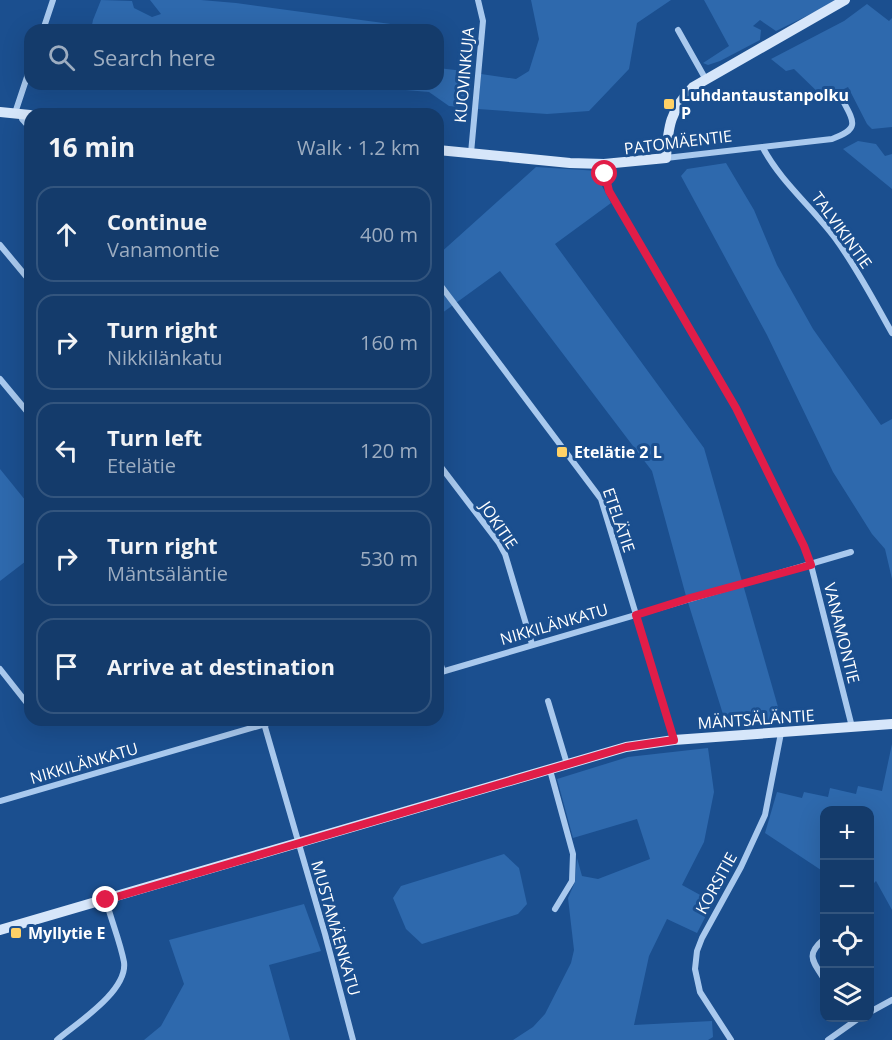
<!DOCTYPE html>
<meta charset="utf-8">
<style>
body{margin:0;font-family:"Open Sans",sans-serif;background:#214673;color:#f1f3f6}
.controls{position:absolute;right:18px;bottom:18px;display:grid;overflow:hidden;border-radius:12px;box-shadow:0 6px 24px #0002}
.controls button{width:54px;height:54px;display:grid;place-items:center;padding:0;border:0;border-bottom:2px solid #33557e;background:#143b6b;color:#f1f3f6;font:30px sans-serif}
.stop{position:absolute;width:18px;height:18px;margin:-14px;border:4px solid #e11d48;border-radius:50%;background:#fff}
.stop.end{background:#e11d48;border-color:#fff;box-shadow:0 2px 6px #0008}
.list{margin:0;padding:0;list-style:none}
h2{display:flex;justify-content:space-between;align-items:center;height:78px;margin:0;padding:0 24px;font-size:26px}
h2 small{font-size:20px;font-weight:400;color:#9dadc1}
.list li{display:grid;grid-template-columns:39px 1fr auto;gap:18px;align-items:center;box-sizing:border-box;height:96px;margin:0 12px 12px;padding:0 12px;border:2px solid #33557e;border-radius:18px}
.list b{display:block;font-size:22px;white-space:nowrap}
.list p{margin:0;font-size:20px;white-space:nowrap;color:#9dadc1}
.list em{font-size:20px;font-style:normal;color:#9dadc1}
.icon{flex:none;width:33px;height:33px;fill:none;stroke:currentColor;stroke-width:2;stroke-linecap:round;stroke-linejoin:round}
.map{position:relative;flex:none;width:892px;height:1040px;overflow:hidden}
.search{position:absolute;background:#143b6b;box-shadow:0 6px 24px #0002;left:24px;top:24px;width:420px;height:66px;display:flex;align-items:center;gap:15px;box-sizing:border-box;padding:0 21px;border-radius:18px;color:#9dadc1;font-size:22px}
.panel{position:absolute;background:#143b6b;box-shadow:0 6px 24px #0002;left:24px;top:108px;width:420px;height:618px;border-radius:18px}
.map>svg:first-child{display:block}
.green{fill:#2e69ad}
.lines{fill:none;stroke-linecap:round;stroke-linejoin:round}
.street{stroke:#a9c9ee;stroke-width:6}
.secondary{stroke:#d6e6fa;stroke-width:10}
.route{stroke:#e11d48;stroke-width:8}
.poi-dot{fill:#ffd166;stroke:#1b4f8f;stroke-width:2}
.labels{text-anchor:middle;stroke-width:6;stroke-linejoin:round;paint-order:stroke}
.street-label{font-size:16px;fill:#fff;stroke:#1b4f8f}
.poi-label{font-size:16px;font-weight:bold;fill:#fff;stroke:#1b4f8f;text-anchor:start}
</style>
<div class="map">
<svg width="892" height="1040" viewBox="0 0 892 1040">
<rect width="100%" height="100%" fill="#1b4f8f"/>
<g class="green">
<path d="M 101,0 L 132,1 L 134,8 L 152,17 L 161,14 L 150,0 L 201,0 L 236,3 L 435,30 L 91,30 L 93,20 Z"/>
<path d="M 531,0 L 671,0 L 637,23 L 629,69 L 589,111 L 547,114 L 478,109 L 481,74 L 516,79 L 529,71 L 539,39 Z"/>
<path d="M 704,0 L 835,0 L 821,9 L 776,31 L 760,20 L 753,26 L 761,30 L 760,40 L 720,61 L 708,65 L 703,63 L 729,46 Z"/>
<path d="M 867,4 L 889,21 L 892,18 L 892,127 L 872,129 L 867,124 L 848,87 L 840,91 L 827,101 L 794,69 L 786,71 L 771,59 L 844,21 Z"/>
<path d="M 438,68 L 472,72 L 468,108 L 449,106 L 429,92 L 335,84 L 438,84 Z"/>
<path d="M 858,141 L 876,144 L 885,156 L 892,154 L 892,189 L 843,149 Z"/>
<path d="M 726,163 L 754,210 L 777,265 L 813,329 L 881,425 L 892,419 L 892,579 L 885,549 L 872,534 L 833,472 L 767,335 L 681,176 L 687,169 Z"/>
<path d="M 536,167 L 599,171 L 602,186 L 611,203 L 555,244 L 704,448 L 782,721 L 727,727 L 686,596 L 652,471 L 500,271 L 438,316 L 438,255 Z"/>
<path d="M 0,469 L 30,506 L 30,558 L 0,581 Z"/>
<path d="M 892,744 L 892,910 L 876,881 L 870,887 L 870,810 L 824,810 L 824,872 L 765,833 L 777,792 L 802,798 L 804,792 L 828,797 L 830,788 L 856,794 L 858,786 L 882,791 Z"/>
<path d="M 708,748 L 714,792 L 704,842 L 682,885 L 713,902 L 697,933 L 667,919 L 649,956 L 634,1025 L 712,1021 L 713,1037 L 708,1040 L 513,1040 L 533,1027 L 545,1014 L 571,963 L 574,950 L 568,898 L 575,882 L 577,858 L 582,876 L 598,879 L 650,859 L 637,819 L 573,838 L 557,779 L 628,757 Z"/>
<path d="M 504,854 L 519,868 L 527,904 L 518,914 L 422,944 L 406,929 L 393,898 L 401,886 Z"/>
<path d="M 304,904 L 321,951 L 269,965 L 290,1040 L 144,1040 L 161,1026 L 184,984 L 169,940 Z"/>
</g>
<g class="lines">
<g class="street">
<path d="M 43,30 L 53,0"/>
<path d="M 678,30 L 705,78"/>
<path d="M 15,113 L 30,68"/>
<path d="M 23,115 L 22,119 L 30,128"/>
<path d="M 763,148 C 781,182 812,207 835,238 C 857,268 874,301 892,333"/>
<path d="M 471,153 L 483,21 L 478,0"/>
<path d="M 666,158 L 832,139 C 859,129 855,123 843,101"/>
<path d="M 604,164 L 609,191 L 736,408 L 804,546 L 811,565 L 852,727"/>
<path d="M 0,245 L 30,281"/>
<path d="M 438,282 L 601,499 L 674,740"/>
<path d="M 0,379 L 30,415"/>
<path d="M 438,463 L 499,543 L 505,554 L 532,644"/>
<path d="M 438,657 L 443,671"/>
<path d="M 0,669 L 30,707"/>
<path d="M 438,673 L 851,552"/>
<path d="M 548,701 L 567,764"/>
<path d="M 263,720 L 325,934 L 353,1040"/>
<path d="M 550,770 L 573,854 L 572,881 L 555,909"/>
<path d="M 0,801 L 279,720"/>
<path d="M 824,939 C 805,955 813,961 824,979"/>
<path d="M 870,1012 L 892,1000"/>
<path d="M 57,1040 C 77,1023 128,991 124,962 C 120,941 111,920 106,900"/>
<path d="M 731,1040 L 700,992 L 695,969 L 697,951 L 702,938 L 741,867 L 765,815 L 781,733"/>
<path d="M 828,1040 L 859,1018"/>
</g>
<g class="secondary">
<path d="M 0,112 L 30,115"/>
<path d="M 438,150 L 570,163 L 604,164 L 666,158 C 668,127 670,110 693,87 L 845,0"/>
<path d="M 0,930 L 626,747 L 674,740 L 892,724"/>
</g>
</g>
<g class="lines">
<path class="route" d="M 106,900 L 626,747 L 674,740 L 636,615 L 690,598 L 811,565 L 804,546 L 736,408 L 609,191 L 605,174"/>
</g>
<g class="poi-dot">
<rect x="663" y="98" width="12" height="12" rx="3"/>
<rect x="556" y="446" width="12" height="12" rx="3"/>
<rect x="10" y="927" width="12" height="12" rx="3"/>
</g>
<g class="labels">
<g class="street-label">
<text transform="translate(464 75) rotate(-85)" y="6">KUOVINKUJA</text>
<text transform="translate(678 142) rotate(-7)" y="6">PATOMÄENTIE</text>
<text transform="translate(842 230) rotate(54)" y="6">TALVIKINTIE</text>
<text transform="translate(619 520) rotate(71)" y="6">ETELÄTIE</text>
<text transform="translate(499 525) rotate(56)" y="6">JOKITIE</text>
<text transform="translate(554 624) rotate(-16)" y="6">NIKKILÄNKATU</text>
<text transform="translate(842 633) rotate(76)" y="6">VANAMONTIE</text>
<text transform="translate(756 719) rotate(-4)" y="6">MÄNTSÄLÄNTIE</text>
<text transform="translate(84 763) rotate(-16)" y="6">NIKKILÄNKATU</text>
<text transform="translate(716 883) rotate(-61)" y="6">KORSITIE</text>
<text transform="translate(336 928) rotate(74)" y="6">MUSTAMÄENKATU</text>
</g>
<g class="poi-label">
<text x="681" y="101">Luhdantaustanpolku<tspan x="681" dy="18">P</tspan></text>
<text x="574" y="458">Etelätie 2 L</text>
<text x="28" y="939">Myllytie E</text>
</g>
</g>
</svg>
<div class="controls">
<button>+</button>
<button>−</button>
<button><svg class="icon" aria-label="locate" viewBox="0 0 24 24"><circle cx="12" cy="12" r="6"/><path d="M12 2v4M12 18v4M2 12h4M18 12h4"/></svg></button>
<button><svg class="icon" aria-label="layers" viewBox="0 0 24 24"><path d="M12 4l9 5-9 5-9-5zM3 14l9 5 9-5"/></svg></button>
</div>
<div class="stop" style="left:605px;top:174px"></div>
<div class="stop end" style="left:106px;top:900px"></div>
<div class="search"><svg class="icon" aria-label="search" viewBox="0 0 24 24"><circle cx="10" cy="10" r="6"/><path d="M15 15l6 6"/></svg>Search here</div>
<section class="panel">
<h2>16 min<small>Walk · 1.2 km</small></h2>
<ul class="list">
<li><svg class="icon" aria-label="ahead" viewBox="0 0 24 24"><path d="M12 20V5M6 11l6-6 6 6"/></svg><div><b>Continue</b><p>Vanamontie</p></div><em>400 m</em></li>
<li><svg class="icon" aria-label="right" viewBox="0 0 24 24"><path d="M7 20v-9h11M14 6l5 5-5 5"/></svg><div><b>Turn right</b><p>Nikkilänkatu</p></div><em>160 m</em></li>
<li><svg class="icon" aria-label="left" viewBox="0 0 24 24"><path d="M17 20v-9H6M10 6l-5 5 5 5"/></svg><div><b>Turn left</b><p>Etelätie</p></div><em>120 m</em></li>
<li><svg class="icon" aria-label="right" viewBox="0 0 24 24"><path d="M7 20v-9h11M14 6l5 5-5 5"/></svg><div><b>Turn right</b><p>Mäntsäläntie</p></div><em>530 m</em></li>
<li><svg class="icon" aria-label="arrive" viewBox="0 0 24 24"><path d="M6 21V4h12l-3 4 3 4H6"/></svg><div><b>Arrive at destination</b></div></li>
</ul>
</section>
</div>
